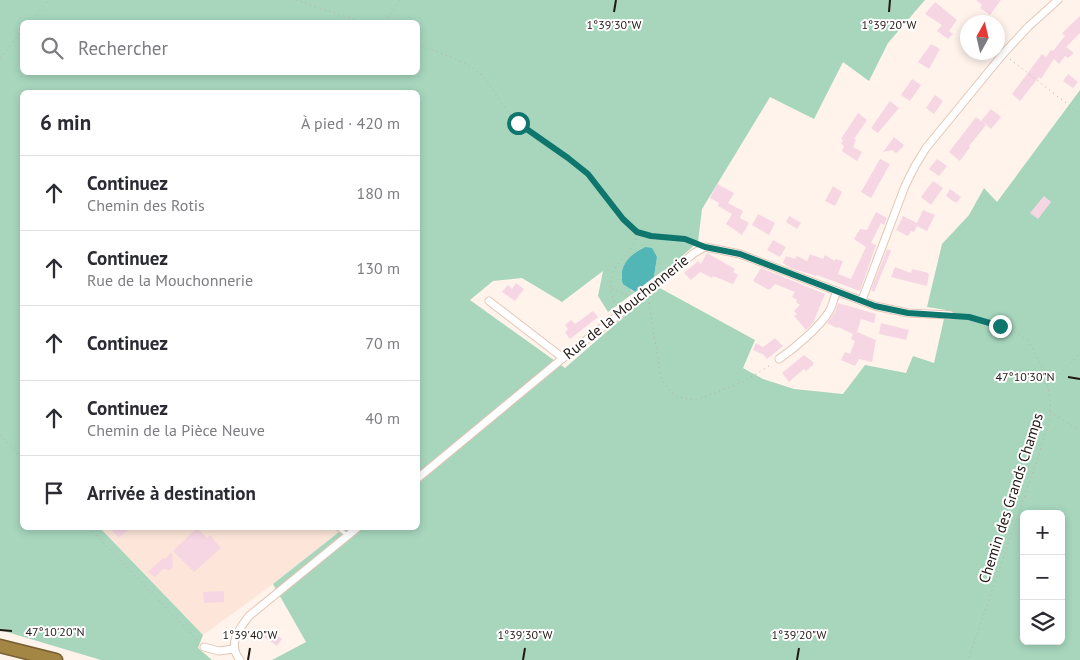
<!DOCTYPE html>
<html lang="fr">
<meta charset="utf-8">
<style>
body{margin:0;font-family:"PT Sans",sans-serif;background:#f2f2f3;color:#2b2b33}
.controls{position:absolute;right:15px;bottom:15px;display:grid;overflow:hidden;border-radius:8px;box-shadow:0 2px 8px #0003}
.controls button{width:45px;height:45px;display:grid;place-items:center;padding:0;border:0;border-bottom:1px solid #e1e1e2;background:#fff;color:#2b2b33;font:25px sans-serif}
.compass{position:absolute;left:960px;top:15px;width:45px;height:45px;border-radius:50%;background:#fff;box-shadow:0 2px 8px #0003;rotate:8deg}
.stop{position:absolute;width:15px;height:15px;margin:-11px;border:4px solid #0f766e;border-radius:50%;background:#fff}
.stop.end{background:#0f766e;border-color:#fff;box-shadow:0 1px 5px #0008}
.list{margin:0;padding:0;list-style:none}
h2{display:flex;justify-content:space-between;align-items:center;height:65px;margin:0;padding:0 20px;font-size:21px}
h2 small{font-size:16px;font-weight:400;color:#7c7c81}
.list li{display:grid;grid-template-columns:32px 1fr auto;gap:15px;align-items:center;box-sizing:border-box;height:75px;padding:0 20px;border-top:1px solid #e1e1e2}
.list b{display:block;font-size:19px;white-space:nowrap}
.list p{margin:0;font-size:16px;white-space:nowrap;color:#7c7c81}
.list em{font-size:16px;font-style:normal;color:#7c7c81}
.icon{flex:none;width:28px;height:28px;fill:none;stroke:currentColor;stroke-width:2;stroke-linecap:round;stroke-linejoin:round}
.map{position:relative;flex:none;width:1080px;height:660px;overflow:hidden}
.search{position:absolute;background:#fff;box-shadow:0 2px 8px #0003;left:20px;top:20px;width:400px;height:55px;display:flex;align-items:center;gap:12px;box-sizing:border-box;padding:0 18px;border-radius:8px;color:#7c7c81;font-size:19px}
.panel{position:absolute;background:#fff;box-shadow:0 2px 8px #0003;left:20px;top:90px;width:400px;height:440px;border-radius:8px}
.map>svg:first-child{display:block}
.built{fill:#fde6d9}
.green{fill:#a7d6bd;fill-rule:evenodd}
.water{fill:#52b5b6}
.building{fill:#f7d6e4}
.lines{fill:none;stroke-linecap:round;stroke-linejoin:round}
.lane-casing{stroke:#e4c6b5;stroke-width:5.5}
.street-casing{stroke:#e4c6b5;stroke-width:9}
.highway-casing{stroke:#765e32;stroke-width:15}
.path{stroke:#bbb0a9;stroke-width:1;stroke-dasharray:1 4;stroke-linecap:butt}
.lane{stroke:#fff;stroke-width:3}
.street{stroke:#fff;stroke-width:7}
.highway{stroke:#a38544;stroke-width:12}
.route{stroke:#0f766e;stroke-width:6}
.ticks{fill:none;stroke:#221711;stroke-width:2}
.labels{text-anchor:middle;stroke-width:4;stroke-linejoin:round;paint-order:stroke}
.street-label{font-size:15px;fill:#221711;stroke:#fff}
.ticks-label{font-size:12px;text-anchor:middle;fill:#221711;stroke:#fff;stroke-width:4;stroke-linejoin:round;paint-order:stroke}
</style>
<div class="map">
<svg width="1080" height="660" viewBox="0 0 1080 660">
<rect width="100%" height="100%" fill="#fff3ec"/>
<path class="built" d="M 100,528 L 344,528 L 273,584 L 203,635 Z"/>
<path class="green" d="M 0,0 L 925,0 L 888,43 L 869,81 L 843,62 L 814,119 L 770,97 L 702,209 L 698,242 L 671,266 L 654,277 L 657,257 L 645,247 C 633,252 621,264 621,278 L 632,291 L 635,292 L 608,312 L 598,296 L 603,271 L 562,302 L 522,278 L 493,281 L 470,300 L 565,368 L 658,287 L 755,340 L 743,368 L 763,379 L 794,389 L 843,394 L 865,365 L 906,373 L 913,356 L 934,363 L 946,310 L 927,307 L 942,244 L 969,215 L 984,188 L 997,202 L 1080,90 L 1080,660 L 272,660 L 306,642 L 273,584 L 344,528 L 418,528 L 418,92 L 22,92 L 22,528 L 100,528 L 203,635 L 198,648 L 212,660 L 101,660 L 0,630 ZM 22,22 L 418,22 L 418,72 L 22,72 ZM 1024,514 L 1061,514 L 1061,641 L 1024,641 Z"/>
<path class="water" d="M 645,247 L 652,248 L 657,257 L 654,277 L 635,292 L 623,284 C 617,267 630,254 645,247 Z"/>
<g class="building">
<path d="M 976,0 L 1001,0 L 990,15 L 980,8 L 982,5 Z"/>
<path d="M 935,2 L 957,20 L 949,31 L 953,34 L 948,39 L 937,31 L 942,25 L 925,14 Z"/>
<path d="M 1080,16 L 1080,33 L 1066,47 L 1074,53 L 1068,58 L 1065,56 L 1059,64 L 1054,59 L 1041,79 L 1039,77 L 1020,101 L 1012,94 L 1042,54 L 1046,57 L 1051,50 L 1053,51 L 1065,36 L 1062,33 Z"/>
<path d="M 931,44 L 940,49 L 929,69 L 918,62 Z"/>
<path d="M 1068,74 L 1078,82 L 1073,88 L 1063,81 Z"/>
<path d="M 912,79 L 921,85 L 910,101 L 901,95 Z"/>
<path d="M 935,95 L 943,101 L 934,114 L 926,108 Z"/>
<path d="M 890,101 L 899,108 L 878,133 L 871,128 Z"/>
<path d="M 991,109 L 1001,117 L 991,129 L 982,121 L 986,125 L 969,146 L 970,147 L 960,161 L 949,152 L 976,117 L 981,121 Z"/>
<path d="M 858,113 L 867,120 L 854,139 L 856,140 L 853,147 L 862,152 L 857,161 L 842,151 L 844,146 L 841,144 L 843,140 L 841,139 Z"/>
<path d="M 894,137 L 904,145 L 902,148 L 896,153 L 892,150 L 883,152 Z"/>
<path d="M 880,159 L 890,164 L 871,198 L 861,192 Z"/>
<path d="M 937,159 L 947,166 L 939,176 L 929,169 Z"/>
<path d="M 933,181 L 943,188 L 931,205 L 921,197 Z"/>
<path d="M 717,184 L 734,193 L 728,203 L 743,211 L 740,218 L 749,223 L 742,235 L 726,224 L 732,214 L 718,206 L 719,203 L 710,198 Z"/>
<path d="M 833,186 L 842,192 L 835,206 L 825,201 Z"/>
<path d="M 950,189 L 961,197 L 956,203 L 946,196 Z"/>
<path d="M 1044,196 L 1051,202 L 1038,219 L 1030,213 Z"/>
<path d="M 923,210 L 935,215 L 927,231 L 917,226 L 914,232 L 911,231 L 908,236 L 896,230 L 903,216 L 917,223 Z"/>
<path d="M 876,212 L 887,218 L 884,225 L 881,223 L 871,243 L 876,245 L 860,291 L 817,275 L 816,276 L 791,268 L 783,263 L 786,256 L 795,259 L 797,256 L 807,261 L 810,254 L 823,259 L 825,255 L 835,261 L 835,259 L 843,261 L 838,274 L 851,279 L 866,247 L 854,239 L 860,229 L 867,230 Z"/>
<path d="M 758,214 L 775,223 L 769,235 L 752,225 Z"/>
<path d="M 789,216 L 801,223 L 797,229 L 786,222 Z"/>
<path d="M 773,240 L 786,247 L 780,257 L 767,250 Z"/>
<path d="M 887,249 L 891,251 L 874,292 L 871,290 Z"/>
<path d="M 707,253 L 735,269 L 733,272 L 738,275 L 733,284 L 713,276 L 712,278 L 700,272 L 691,280 L 684,273 L 698,261 L 701,264 Z"/>
<path d="M 895,267 L 911,273 L 912,269 L 925,272 L 929,274 L 927,286 L 891,277 Z"/>
<path d="M 761,268 L 825,294 L 813,323 L 806,330 L 794,316 L 797,314 L 794,311 L 800,305 L 796,302 L 797,300 L 792,297 L 795,292 L 775,284 L 769,290 L 753,281 Z"/>
<path d="M 516,283 L 524,289 L 515,301 L 502,292 L 508,285 L 512,289 Z"/>
<path d="M 838,303 L 876,314 L 874,323 L 861,319 L 857,332 L 876,340 L 872,362 L 859,359 L 855,366 L 841,360 L 845,352 L 850,354 L 855,341 L 851,339 L 853,334 L 838,327 L 837,328 L 827,323 L 835,312 Z"/>
<path d="M 593,311 L 598,317 L 570,339 L 565,332 L 568,329 L 565,325 L 571,320 L 575,324 Z"/>
<path d="M 881,323 L 909,330 L 906,340 L 879,334 Z"/>
<path d="M 775,338 L 783,346 L 767,359 L 764,355 L 753,350 L 756,343 L 763,347 Z"/>
<path d="M 804,355 L 813,362 L 813,365 L 806,371 L 804,369 L 789,382 L 782,373 Z"/>
<path d="M 110,528 L 131,528 L 119,538 Z"/>
<path d="M 197,528 L 207,538 L 210,535 L 221,548 L 194,572 L 173,551 Z"/>
<path d="M 172,552 L 173,567 L 170,570 L 163,569 L 155,577 L 148,572 L 163,558 L 165,559 Z"/>
<path d="M 224,591 L 224,602 L 204,603 L 203,592 Z"/>
<path d="M 267,628 L 282,639 L 277,646 L 261,635 Z"/>
</g>
<g class="lines">
<defs>
<path id="lane" d="M 338,528 L 347,535"/>
<g id="street">
<path d="M 862,300 L 905,186 L 915,166 L 926,148 L 1003,54 L 1028,27 L 1058,0"/>
<path d="M 489,301 L 563,358"/>
<path d="M 779,359 C 795,348 821,326 830,310 C 833,304 834,297 837,291"/>
<path d="M 418,478 L 563,358 L 644,295 L 694,253 L 705,247 L 740,254 L 875,306 L 908,313 L 950,315"/>
<path d="M 204,647 L 219,651 L 234,649"/>
<path d="M 240,660 C 227,644 239,629 249,616 L 357,528"/>
</g>
<path id="highway" d="M 0,646 L 56,660"/>
</defs>
<use href="#lane" class="lane-casing"/>
<use href="#street" class="street-casing"/>
<use href="#highway" class="highway-casing"/>
<g class="path">
<path d="M 296,0 L 361,22"/>
<path d="M 30,22 L 49,0"/>
<path d="M 385,22 L 400,0"/>
<path d="M 418,44 C 433,51 456,58 470,66 C 492,79 500,108 520,124 C 541,142 567,154 587,174 C 605,191 615,217 637,231 C 651,241 678,237 696,243"/>
<path d="M 0,58 L 22,31"/>
<path d="M 1010,59 L 1080,114"/>
<path d="M 612,289 L 629,295"/>
<path d="M 649,303 L 661,378 L 668,389 L 677,397 L 696,400 L 743,382 L 772,364"/>
<path d="M 617,306 C 613,301 612,296 611,291 C 607,260 636,256 637,233"/>
<path d="M 957,315 L 969,317 L 1013,331 L 1026,339 L 1033,349 L 1046,375 L 1050,400 L 1050,419 L 1036,463 L 968,660"/>
<path d="M 1048,383 L 1054,380 L 1080,353"/>
<path d="M 1050,412 L 1080,431"/>
<path d="M 0,435 L 22,458"/>
<path d="M 89,528 L 199,642"/>
</g>
<use href="#lane" class="lane"/>
<use href="#street" class="street"/>
<use href="#highway" class="highway"/>
</g>
<g class="lines">
<path class="route" d="M 518,123 L 568,158 L 588,174 L 623,219 L 637,232 L 651,236 L 685,239 L 705,247 L 740,254 L 875,306 L 908,313 L 969,317 L 1000,326"/>
</g>
<path class="ticks" d="M 614,12 L 616,0M 889,12 L 890,0M 1068,377 L 1080,379M 0,630 L 12,631M 248,660 L 250,648M 523,660 L 525,648M 797,660 L 799,648"/>
<g class="labels">
<g class="street-label">
<text transform="translate(626 307) rotate(-39)" y="5">Rue de la Mouchonnerie</text>
<text transform="translate(1011 498) rotate(-72)" y="5">Chemin des Grands Champs</text>
</g>
</g>
<g class="ticks-label">
<text x="614" y="29">1°39'30"W</text>
<text x="889" y="29">1°39'20"W</text>
<text x="1025" y="381">47°10'30"N</text>
<text x="55" y="636">47°10'20"N</text>
<text x="250" y="639">1°39'40"W</text>
<text x="525" y="639">1°39'30"W</text>
<text x="799" y="639">1°39'20"W</text>
</g>
</svg>
<div class="controls">
<button>+</button>
<button>−</button>
<button><svg class="icon" aria-label="layers" viewBox="0 0 24 24"><path d="M12 4l9 5-9 5-9-5zM3 14l9 5 9-5"/></svg></button>
</div>
<svg class="compass" viewBox="-18 -18 36 36"><path d="M0-13l5 13h-10z" fill="#e53935"/><path d="M0 13l5-13h-10z" fill="#7c7c81"/></svg>
<div class="stop" style="left:518px;top:123px"></div>
<div class="stop end" style="left:1000px;top:326px"></div>
<div class="search"><svg class="icon" aria-label="search" viewBox="0 0 24 24"><circle cx="10" cy="10" r="6"/><path d="M15 15l6 6"/></svg>Rechercher</div>
<section class="panel">
<h2>6 min<small>À pied · 420 m</small></h2>
<ul class="list">
<li><svg class="icon" aria-label="ahead" viewBox="0 0 24 24"><path d="M12 20V5M6 11l6-6 6 6"/></svg><div><b>Continuez</b><p>Chemin des Rotis</p></div><em>180 m</em></li>
<li><svg class="icon" aria-label="ahead" viewBox="0 0 24 24"><path d="M12 20V5M6 11l6-6 6 6"/></svg><div><b>Continuez</b><p>Rue de la Mouchonnerie</p></div><em>130 m</em></li>
<li><svg class="icon" aria-label="ahead" viewBox="0 0 24 24"><path d="M12 20V5M6 11l6-6 6 6"/></svg><div><b>Continuez</b></div><em>70 m</em></li>
<li><svg class="icon" aria-label="ahead" viewBox="0 0 24 24"><path d="M12 20V5M6 11l6-6 6 6"/></svg><div><b>Continuez</b><p>Chemin de la Pièce Neuve</p></div><em>40 m</em></li>
<li><svg class="icon" aria-label="arrive" viewBox="0 0 24 24"><path d="M6 21V4h12l-3 4 3 4H6"/></svg><div><b>Arrivée à destination</b></div></li>
</ul>
</section>
</div>
